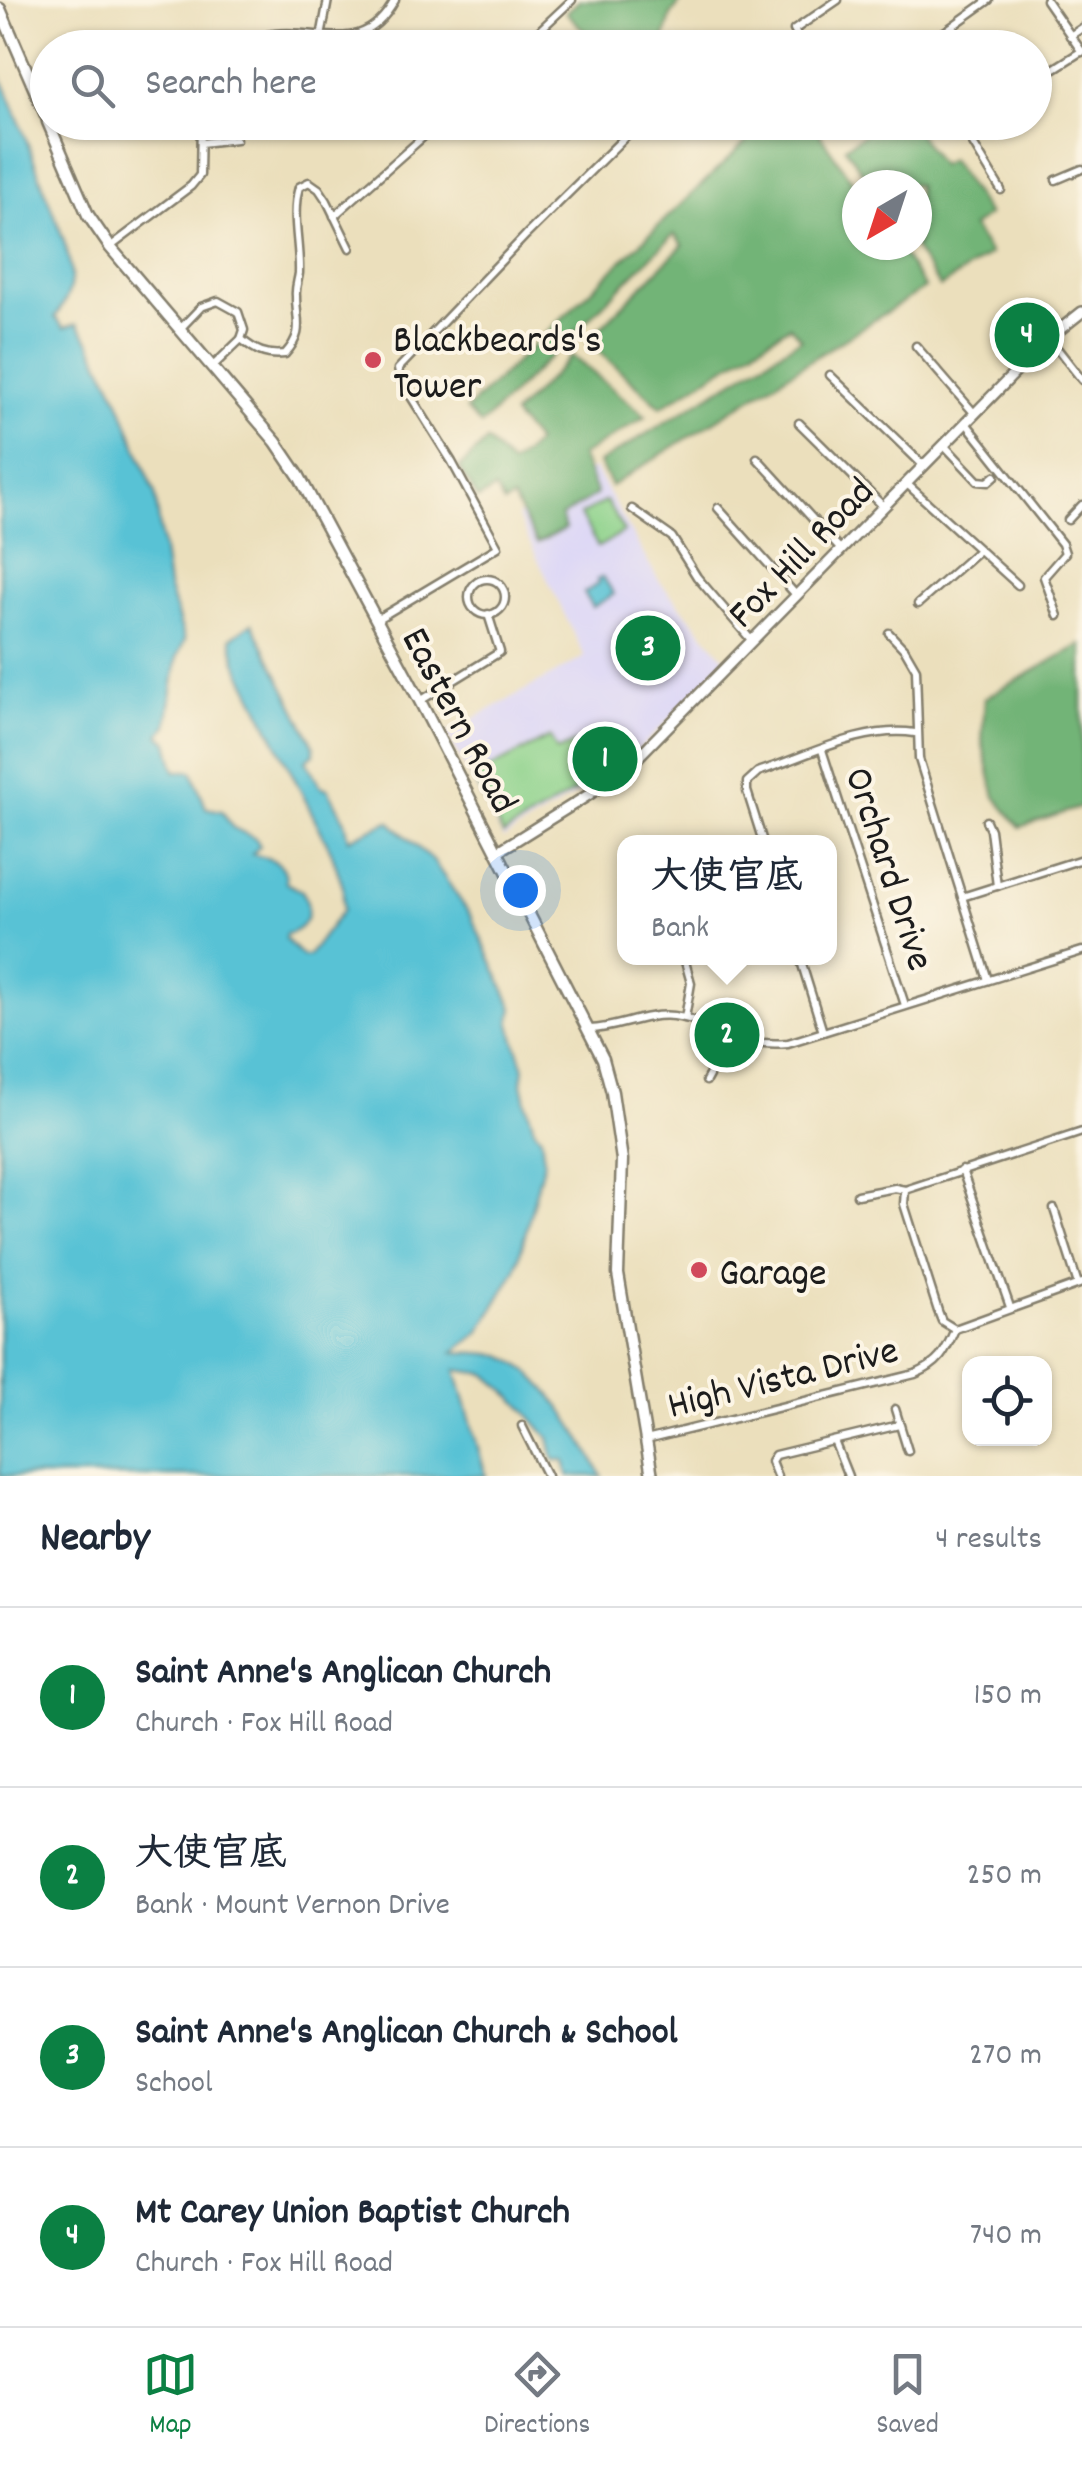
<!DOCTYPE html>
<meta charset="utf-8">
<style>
body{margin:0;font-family:Dekko,"LXGW WenKai TC",sans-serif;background:#f6f6f7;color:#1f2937}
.controls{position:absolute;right:30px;bottom:30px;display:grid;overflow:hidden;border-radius:20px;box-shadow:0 2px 8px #0004}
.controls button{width:90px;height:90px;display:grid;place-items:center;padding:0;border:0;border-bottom:2px solid #e0e1e3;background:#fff;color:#1f2937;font:50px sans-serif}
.compass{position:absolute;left:842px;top:170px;width:90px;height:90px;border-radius:50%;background:#fff;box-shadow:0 2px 8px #0004;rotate:219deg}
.you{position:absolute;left:520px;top:890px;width:35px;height:35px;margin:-25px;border:8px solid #fff;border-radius:50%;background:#1a73e8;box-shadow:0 0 0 15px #1a73e833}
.badge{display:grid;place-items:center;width:65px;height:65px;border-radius:50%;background:#0b8043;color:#fff;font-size:32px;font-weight:700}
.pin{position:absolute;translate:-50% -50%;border:5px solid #fff;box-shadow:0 2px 10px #0006}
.popup{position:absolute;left:617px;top:835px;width:220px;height:130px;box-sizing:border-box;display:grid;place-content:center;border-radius:20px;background:#fff;filter:drop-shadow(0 2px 8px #0005);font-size:32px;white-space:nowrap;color:#747a83}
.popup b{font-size:38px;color:#1f2937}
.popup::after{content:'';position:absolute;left:50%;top:100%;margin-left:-20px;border:20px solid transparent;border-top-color:#fff}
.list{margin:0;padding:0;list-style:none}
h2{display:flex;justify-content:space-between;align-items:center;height:130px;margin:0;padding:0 40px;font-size:42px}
h2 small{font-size:32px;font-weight:400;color:#747a83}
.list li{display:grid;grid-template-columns:65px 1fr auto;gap:30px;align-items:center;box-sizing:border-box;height:180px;padding:0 40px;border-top:2px solid #e0e1e3}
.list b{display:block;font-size:38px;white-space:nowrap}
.list p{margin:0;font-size:32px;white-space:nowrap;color:#747a83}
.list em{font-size:32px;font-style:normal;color:#747a83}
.icon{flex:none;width:55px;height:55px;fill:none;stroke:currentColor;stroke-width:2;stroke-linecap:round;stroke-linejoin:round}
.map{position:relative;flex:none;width:1082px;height:1476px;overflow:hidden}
.search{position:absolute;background:#fff;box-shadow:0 2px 8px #0004;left:30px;right:30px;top:30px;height:110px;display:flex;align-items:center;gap:25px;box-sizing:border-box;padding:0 35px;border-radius:55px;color:#747a83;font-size:38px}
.sheet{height:850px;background:#fff}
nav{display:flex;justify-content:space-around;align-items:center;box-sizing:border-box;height:140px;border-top:2px solid #e0e1e3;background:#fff;font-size:28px;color:#747a83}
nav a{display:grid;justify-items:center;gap:5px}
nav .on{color:#0b8043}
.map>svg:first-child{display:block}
.built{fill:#dbd6f7}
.green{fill:#8dd28b;stroke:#547754;stroke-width:2.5}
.forest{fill:#72b477;stroke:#47684a;stroke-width:2.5}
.water{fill:#59c2d5;stroke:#3a6f78;stroke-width:2.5}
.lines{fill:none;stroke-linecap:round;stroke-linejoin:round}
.minor-casing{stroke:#847e6c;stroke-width:11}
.major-casing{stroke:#847e6c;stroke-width:14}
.highway-casing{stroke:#847e6c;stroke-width:15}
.minor{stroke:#fff;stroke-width:6}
.major{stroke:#fff;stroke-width:9}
.highway{stroke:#fff;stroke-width:10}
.poi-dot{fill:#d1495b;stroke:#fcf5e5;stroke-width:4}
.labels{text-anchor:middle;stroke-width:8;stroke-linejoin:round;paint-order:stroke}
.poi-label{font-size:40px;fill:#1c1c1c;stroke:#fcf5e5;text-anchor:start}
.street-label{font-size:40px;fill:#1c1c1c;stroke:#fcf5e5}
</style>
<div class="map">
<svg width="1082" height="1476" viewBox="0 0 1082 1476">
<rect width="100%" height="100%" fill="#fcf5e5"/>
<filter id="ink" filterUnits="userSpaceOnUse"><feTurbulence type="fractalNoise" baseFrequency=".01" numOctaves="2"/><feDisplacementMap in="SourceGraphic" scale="20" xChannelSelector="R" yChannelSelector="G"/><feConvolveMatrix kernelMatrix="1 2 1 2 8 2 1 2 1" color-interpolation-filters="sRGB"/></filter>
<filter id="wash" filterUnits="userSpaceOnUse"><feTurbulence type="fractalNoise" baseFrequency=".0048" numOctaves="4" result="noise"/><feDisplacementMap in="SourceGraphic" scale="40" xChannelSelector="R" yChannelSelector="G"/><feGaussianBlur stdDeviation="2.25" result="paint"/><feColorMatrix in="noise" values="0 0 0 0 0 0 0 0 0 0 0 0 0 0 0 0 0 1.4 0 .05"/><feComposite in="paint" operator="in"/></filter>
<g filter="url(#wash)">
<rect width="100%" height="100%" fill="#ebdfbc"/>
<path class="built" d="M 594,468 L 659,581 L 728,662 L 632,756 L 605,777 L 503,839 L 447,733 L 585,657 L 517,516 Z"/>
<g class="green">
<path d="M 606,501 L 624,532 L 598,547 L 580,515 Z"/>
<path d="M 550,737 L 557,751 L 578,742 L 598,777 L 503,835 L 473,777 Z"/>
</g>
<g class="forest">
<path d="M 580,0 L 682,0 L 671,15 L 662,48 L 600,47 L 566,12 Z"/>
<path d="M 767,122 L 812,123 L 857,188 L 857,245 L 896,245 L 925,288 L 611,486 L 599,463 L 801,339 L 790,326 L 661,407 L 587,341 L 683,245 L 674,234 L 481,425 L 466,410 Z"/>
<path d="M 882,122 L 911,123 L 940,165 L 950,159 L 988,215 L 972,227 L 990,254 L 940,287 L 912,245 L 917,245 L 917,185 L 871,185 L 845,147 Z"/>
<path d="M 572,356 L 646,416 L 581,456 L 597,494 L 561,517 L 565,529 L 537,543 L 513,499 L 504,504 L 495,489 L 478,499 L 459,468 L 487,441 L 511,465 L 537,443 L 513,415 Z"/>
<path d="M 1082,644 L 1082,807 L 1020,827 L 995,797 L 982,741 L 985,698 Z"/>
</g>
<g class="water">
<path d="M 0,75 C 18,115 33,157 48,199 C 57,222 69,249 71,274 C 72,291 64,304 55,317 L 64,328 L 77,324 L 90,342 L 118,398 L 155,494 L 168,586 L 185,640 L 177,657 L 167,725 L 160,735 L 168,742 L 175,771 L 192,771 L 206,808 L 222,811 L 232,827 L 256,839 L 260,846 L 252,854 C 270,859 287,860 286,883 L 302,891 C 313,908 308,930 286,934 L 285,939 L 302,956 L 308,956 L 343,910 L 343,887 L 331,851 L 236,662 L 231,638 L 252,623 L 314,746 L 314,754 L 306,760 L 320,786 L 328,789 L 345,821 L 349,839 L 389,821 L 434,862 L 471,916 L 513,1008 L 510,1024 L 524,1068 L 522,1083 L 526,1102 L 534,1128 L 541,1137 L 544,1160 L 516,1270 L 479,1333 L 454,1352 C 469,1353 487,1352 502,1356 C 543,1370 583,1439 602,1476 L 568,1476 L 565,1460 L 554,1460 L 549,1438 L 518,1402 L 486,1374 L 456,1370 L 486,1476 L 0,1476 Z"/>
<path d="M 603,577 L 614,594 L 593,607 L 584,593 L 599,583 L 597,580 Z"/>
</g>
</g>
<g filter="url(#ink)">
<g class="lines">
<defs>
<g id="minor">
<path d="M 1046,0 L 1082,52"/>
<path d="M 1070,36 L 1082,28"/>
<path d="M 321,37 L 328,0"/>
<path d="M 237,48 C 249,42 261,35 274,34 C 323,28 363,58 395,0"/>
<path d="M 521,48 L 572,0"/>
<path d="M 804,48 L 794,30 L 838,0"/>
<path d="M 922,48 L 989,0"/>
<path d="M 1034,81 L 1082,51"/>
<path d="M 984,122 L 973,133 L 972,142 L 1001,190"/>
<path d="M 201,143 L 236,139"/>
<path d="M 1056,180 L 1082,169"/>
<path d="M 334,216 L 440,122"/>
<path d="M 110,247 L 191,186 L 200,175 L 201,122"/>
<path d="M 180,329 L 201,307 L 218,301 L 238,312 L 244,330 L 241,339"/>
<path d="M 1049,338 L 1082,380"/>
<path d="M 916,346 L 975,414"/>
<path d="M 213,366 L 241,339 C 256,351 265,356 285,354 C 305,332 296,322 296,296 C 295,288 298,281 299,273 C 300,244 291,215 299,187 L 309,182 L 319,189 L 327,201 L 350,248"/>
<path d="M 830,375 L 924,466"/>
<path d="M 799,423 L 884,507"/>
<path d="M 966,423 L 1062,544 L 1065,553 L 1044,577 L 1058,616"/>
<path d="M 944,445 L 978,481 L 988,482 L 995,476"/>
<path d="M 757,458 L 841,550"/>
<path d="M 907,484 L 1018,585"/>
<path d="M 718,508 L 797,596"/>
<path d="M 632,509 L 672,537 L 697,577 L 752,641"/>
<path d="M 1068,520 L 1082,505"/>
<circle cx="487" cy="597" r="18"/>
<path d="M 918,604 L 979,550"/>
<path d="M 376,620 L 498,547 L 452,462 L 400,379 L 398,369 L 526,235 L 640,122"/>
<path d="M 889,633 L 905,650 L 916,669 L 919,759 L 988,980"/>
<path d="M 420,701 L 500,652 L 488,614"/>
<path d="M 822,750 L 905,1005"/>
<path d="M 986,821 L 990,830 L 997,886"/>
<path d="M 763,842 L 747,791 L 747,782 L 758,772 C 807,756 864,725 915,733"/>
<path d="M 962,897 L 1082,859"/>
<path d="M 684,958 L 691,983 L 685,1018"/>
<path d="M 800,958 L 823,1032"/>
<path d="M 590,1029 C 619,1028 644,1013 674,1016 C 718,1022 734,1048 788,1043 L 1082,951"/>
<path d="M 706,1081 L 730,1037"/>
<path d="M 962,1170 L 1010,1307"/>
<path d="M 905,1190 L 904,1204 L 938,1311 L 942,1321 L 955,1329"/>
<path d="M 857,1195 L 895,1188 L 905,1190 L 1082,1132"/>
<path d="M 1054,1209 L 1078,1284"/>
<path d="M 895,1409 L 908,1451"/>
<path d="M 522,1426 L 547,1476"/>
<path d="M 646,1440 L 915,1374 C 939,1364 945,1353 955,1329 L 1082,1283"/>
<path d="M 834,1441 L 848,1476"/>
<path d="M 777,1476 L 771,1461 L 775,1455 L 899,1425"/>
</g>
<path id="major" d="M 497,852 L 590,794 L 633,762 L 1049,338 L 1082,312"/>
<g id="highway">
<path d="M 0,9 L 48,120"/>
<path d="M 48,122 L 88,215 L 110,247 L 276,442 L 299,476 L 420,701 L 603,1059 L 612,1092 L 622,1160 L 618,1274 L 652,1476"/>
</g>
</defs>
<use href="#minor" class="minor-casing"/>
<use href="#major" class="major-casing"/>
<use href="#highway" class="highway-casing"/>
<use href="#minor" class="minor"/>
<use href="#major" class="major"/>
<use href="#highway" class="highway"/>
</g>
</g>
<g class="poi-dot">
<circle cx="373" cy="360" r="10"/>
<circle cx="699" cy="1270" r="10"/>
</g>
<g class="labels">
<g class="poi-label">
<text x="393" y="351">Blackbeards's<tspan x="393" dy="46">Tower</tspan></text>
<text x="719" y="1284">Garage</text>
</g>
<g class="street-label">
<text transform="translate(799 551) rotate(-46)" y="14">Fox Hill Road</text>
<text transform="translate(462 719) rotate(62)" y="14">Eastern Road</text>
<text transform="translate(892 868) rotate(72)" y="14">Orchard Drive</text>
<text transform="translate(782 1375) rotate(-14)" y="14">High Vista Drive</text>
</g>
</g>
</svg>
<div class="controls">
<button><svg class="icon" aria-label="locate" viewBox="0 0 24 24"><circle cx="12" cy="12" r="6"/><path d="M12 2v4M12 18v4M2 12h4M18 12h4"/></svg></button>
</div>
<svg class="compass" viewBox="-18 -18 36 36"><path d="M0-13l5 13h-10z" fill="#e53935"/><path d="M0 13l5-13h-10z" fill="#747a83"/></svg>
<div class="you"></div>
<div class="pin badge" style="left:605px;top:759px">1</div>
<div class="pin badge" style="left:727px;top:1035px">2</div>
<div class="popup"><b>大使官底</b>Bank</div>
<div class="pin badge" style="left:648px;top:648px">3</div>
<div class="pin badge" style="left:1027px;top:335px">4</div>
<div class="search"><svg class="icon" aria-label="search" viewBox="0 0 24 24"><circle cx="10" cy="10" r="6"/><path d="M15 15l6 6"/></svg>Search here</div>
</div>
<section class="sheet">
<h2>Nearby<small>4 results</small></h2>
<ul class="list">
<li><span class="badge">1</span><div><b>Saint Anne's Anglican Church</b><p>Church · Fox Hill Road</p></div><em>150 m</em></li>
<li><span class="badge">2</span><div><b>大使官底</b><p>Bank · Mount Vernon Drive</p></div><em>250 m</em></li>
<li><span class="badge">3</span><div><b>Saint Anne's Anglican Church &amp; School</b><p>School</p></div><em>270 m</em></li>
<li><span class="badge">4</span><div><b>Mt Carey Union Baptist Church</b><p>Church · Fox Hill Road</p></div><em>740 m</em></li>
</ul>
</section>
<nav>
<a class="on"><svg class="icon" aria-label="map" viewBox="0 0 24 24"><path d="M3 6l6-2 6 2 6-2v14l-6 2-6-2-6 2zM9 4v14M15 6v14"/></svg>Map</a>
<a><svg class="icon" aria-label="directions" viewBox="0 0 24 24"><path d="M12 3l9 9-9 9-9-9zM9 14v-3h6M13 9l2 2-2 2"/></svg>Directions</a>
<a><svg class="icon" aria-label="saved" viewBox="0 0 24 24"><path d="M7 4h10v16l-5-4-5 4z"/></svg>Saved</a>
</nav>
